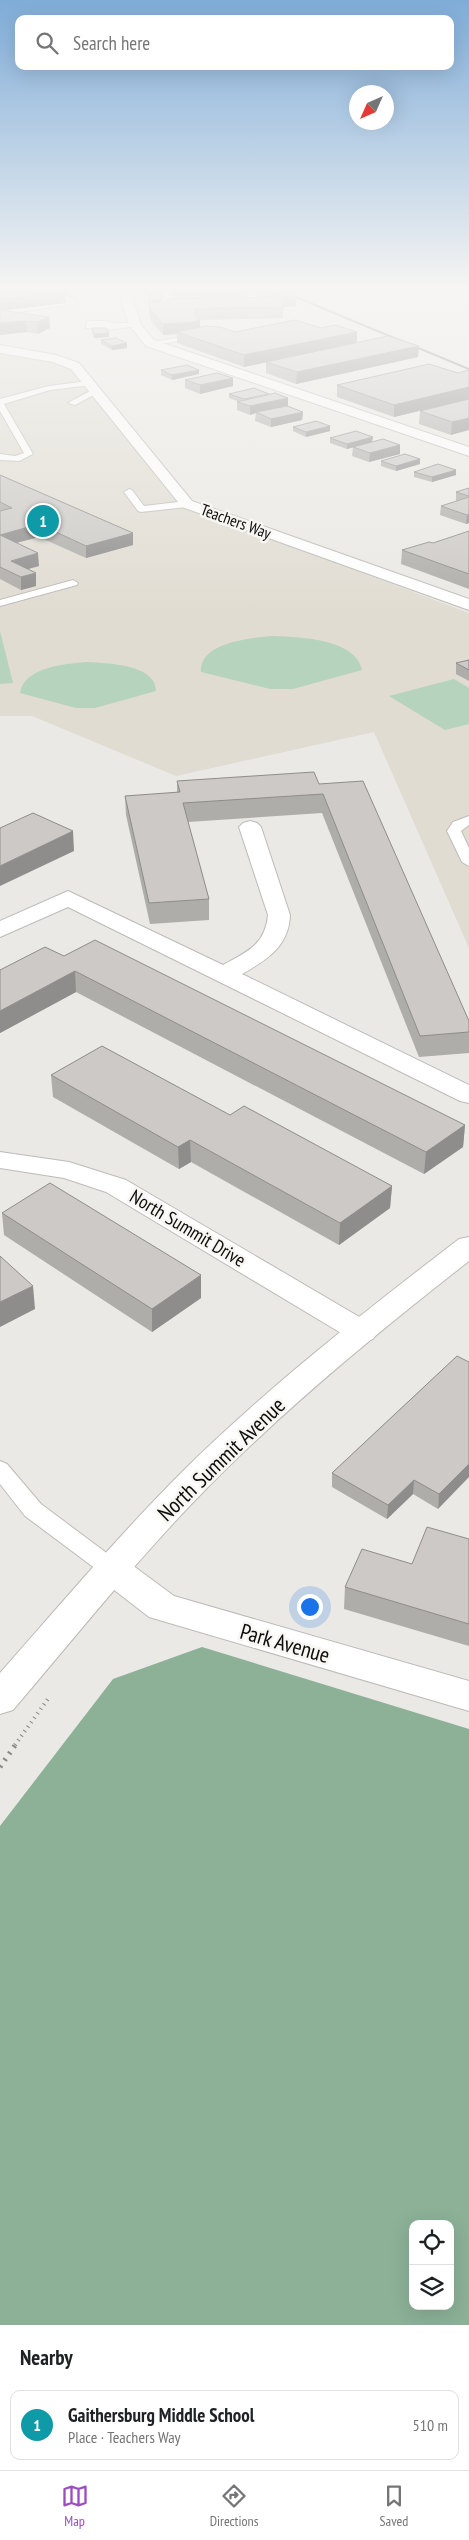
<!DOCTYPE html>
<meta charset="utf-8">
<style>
body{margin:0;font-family:"PT Sans Narrow",sans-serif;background:#f2f2f2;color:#202124}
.controls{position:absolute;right:15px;bottom:15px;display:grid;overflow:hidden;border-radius:10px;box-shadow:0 5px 20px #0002}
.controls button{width:45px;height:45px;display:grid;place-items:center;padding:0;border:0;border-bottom:1px solid #e0e0e0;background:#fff;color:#202124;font:25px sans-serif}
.compass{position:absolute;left:349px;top:85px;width:45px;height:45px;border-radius:50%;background:#fff;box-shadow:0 5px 20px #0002;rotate:225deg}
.you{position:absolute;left:309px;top:1606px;width:18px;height:18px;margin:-12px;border:4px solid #fff;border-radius:50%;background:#1a73e8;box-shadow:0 0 0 8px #1a73e833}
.badge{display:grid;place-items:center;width:32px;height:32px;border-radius:50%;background:#9b4ec0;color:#fff;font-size:16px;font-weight:700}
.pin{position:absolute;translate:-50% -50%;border:2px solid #fff;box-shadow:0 1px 5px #0006}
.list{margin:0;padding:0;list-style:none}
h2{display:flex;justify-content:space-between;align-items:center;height:65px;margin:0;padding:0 20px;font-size:21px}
h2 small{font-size:16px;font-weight:400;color:#757577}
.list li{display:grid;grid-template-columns:32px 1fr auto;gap:15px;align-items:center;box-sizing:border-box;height:70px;margin:0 10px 10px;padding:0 10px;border:1px solid #e0e0e0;border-radius:10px}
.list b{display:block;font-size:19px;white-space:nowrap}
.list p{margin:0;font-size:16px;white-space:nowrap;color:#757577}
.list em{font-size:16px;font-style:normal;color:#757577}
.icon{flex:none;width:28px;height:28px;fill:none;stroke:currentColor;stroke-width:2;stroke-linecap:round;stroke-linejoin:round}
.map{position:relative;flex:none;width:469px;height:2325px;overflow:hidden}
.search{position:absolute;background:#fff;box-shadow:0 5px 20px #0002;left:15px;right:15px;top:15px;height:55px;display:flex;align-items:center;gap:12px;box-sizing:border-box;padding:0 18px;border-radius:10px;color:#757577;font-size:19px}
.sheet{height:145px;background:#fff}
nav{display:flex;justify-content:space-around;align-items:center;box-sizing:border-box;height:70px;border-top:1px solid #e0e0e0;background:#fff;font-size:14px;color:#757577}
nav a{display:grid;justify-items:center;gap:2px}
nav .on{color:#9b4ec0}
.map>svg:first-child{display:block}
.built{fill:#e0dcd2}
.green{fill:#b6d3be}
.forest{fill:#8cb197;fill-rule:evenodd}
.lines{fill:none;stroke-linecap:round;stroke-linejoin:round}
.lane-casing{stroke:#bdbbb8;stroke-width:2}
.street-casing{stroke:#bdbbb8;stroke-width:2}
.secondary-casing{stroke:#bdbbb8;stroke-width:2}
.path-far1{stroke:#898885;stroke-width:4;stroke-dasharray:1 4.5;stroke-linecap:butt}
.path{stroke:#898885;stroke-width:5;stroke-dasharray:2 6;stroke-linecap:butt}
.lane{fill:#fff;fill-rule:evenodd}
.street{fill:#fff;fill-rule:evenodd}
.secondary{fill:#fff;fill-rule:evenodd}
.rail{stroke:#81807e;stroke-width:2}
.wall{fill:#afadaa;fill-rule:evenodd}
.shaded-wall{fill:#8f8d8b}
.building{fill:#ccc9c6;stroke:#8f8d8b}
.labels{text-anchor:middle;stroke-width:5;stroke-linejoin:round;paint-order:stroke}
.far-street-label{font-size:16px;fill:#0c0c0b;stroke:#f7f6f3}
.street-label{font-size:19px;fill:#0c0c0b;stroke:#f7f6f3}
.near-street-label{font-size:22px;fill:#0c0c0b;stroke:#f7f6f3}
</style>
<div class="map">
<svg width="469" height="2325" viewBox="0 0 469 2325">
<rect width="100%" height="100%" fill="#eae9e5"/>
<path class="built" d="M 0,352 L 52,360 L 69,367 L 177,503 L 469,613 L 469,948 L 374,732 L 176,776 L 32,716 L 0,716 Z"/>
<g class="green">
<path d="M 0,631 L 13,683 L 0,684 Z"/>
<path d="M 272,636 C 297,637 356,638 362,670 L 293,689 L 270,689 L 201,672 C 199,642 251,638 272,636 Z"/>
<path d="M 86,662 C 106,663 156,664 156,691 L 95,708 L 76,708 L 20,693 C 24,667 65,664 86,662 Z"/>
<path d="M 454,679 L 469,688 L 469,724 L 445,730 L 389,696 Z"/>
</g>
<path class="forest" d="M 202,1647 L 469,1729 L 469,2325 L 0,2325 L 0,1826 L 113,1679 ZM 413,2224 L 450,2224 L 450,2306 L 413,2306 Z"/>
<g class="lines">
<defs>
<g id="lane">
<path d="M 50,288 L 58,288 L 78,303 L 0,315 L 0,311 L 68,302 Z"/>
<path d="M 162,288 L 169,288 L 173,306 L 186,306 L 186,310 L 167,310 Z"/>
<path d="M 234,288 L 243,288 L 273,306 L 261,308 L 261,305 Z"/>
<path d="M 87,321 L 106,321 C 115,326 129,320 139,326 L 105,330 L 86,328 Z"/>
<path d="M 199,334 L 203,336 L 202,338 L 150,345 L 146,343 Z"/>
<path d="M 88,381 L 92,383 L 91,385 L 50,390 L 4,404 L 33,454 L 19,461 L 0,460 L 0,454 L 15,456 L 24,453 L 0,411 L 0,399 L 49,386 Z"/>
<path d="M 92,390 L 99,392 L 75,405 L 68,403 Z"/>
<path d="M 129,489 L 132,490 L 144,506 L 187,501 L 192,504 L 187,507 L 141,512 L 138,511 L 124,492 Z"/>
<path d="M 73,580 L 78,583 L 77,585 L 0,606 L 0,600 Z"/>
<path d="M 469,816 L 469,825 L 461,831 L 469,848 L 469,866 L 462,862 L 447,831 L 453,822 Z"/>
<path d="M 0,1461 L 7,1464 L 41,1504 L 120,1563 L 123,1569 L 120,1575 L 112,1578 L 104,1575 L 25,1516 L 0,1484 Z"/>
</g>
<g id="street">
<path d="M 0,345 L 56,355 L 79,363 L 192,501 L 469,599 L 469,610 L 182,507 L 71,369 L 53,362 L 0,353 Z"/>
<path d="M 250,821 L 257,823 L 261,827 L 290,915 C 289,946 267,960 242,974 L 469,1085 L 469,1103 L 460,1101 L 68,907 L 0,937 L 0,921 L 68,891 L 223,965 C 247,952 265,945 268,915 L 239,827 L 243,823 Z"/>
<path d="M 0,1152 L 69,1162 L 126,1180 L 373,1325 L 377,1332 L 373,1339 L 362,1342 L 351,1339 L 106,1192 L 64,1178 L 0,1168 Z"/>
<path d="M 112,1555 L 124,1559 L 174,1596 L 469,1681 L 469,1711 L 149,1617 L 100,1579 L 94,1569 L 100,1559 Z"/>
</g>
<g id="secondary">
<path d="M 118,288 L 129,288 L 141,325 L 154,340 L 469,447 L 469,456 L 146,346 L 129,325 Z"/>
<path d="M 469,1237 L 469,1261 C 379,1331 287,1407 207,1488 C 138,1558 77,1635 13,1710 L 0,1714 L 0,1673 C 60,1605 119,1535 183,1471 C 268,1387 364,1312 459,1239 Z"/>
</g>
</defs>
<use href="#lane" class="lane-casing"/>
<use href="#street" class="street-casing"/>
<use href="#secondary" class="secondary-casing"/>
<path class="path-far1" d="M 15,1745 L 50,1696"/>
<path class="path" d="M 0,1767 L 16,1744"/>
<use href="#lane" class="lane"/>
<use href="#street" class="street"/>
<use href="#secondary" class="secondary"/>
<path class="rail" d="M 274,288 L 469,369"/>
</g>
<g class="wall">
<path d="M 0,288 L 65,292 L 65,303 L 0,310 L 49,317 L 50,328 L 38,334 L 27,332 L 0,335 Z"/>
<path d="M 146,288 L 159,288 L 162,302 L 166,302 L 166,299 L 175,299 L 172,288 L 282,288 L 296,295 L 296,306 L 284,307 L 284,310 L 283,310 L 283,318 L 200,320 L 200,327 L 235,332 L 321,328 L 357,332 L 357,342 L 419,346 L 418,357 L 296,384 L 266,373 L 266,362 L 244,367 L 177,343 L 177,334 L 163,335 L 151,321 L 149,313 L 149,302 ZM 246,289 L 263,297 L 247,297 L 247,293 Z"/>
<path d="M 92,328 L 109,333 L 109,337 L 94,338 L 92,332 Z"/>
<path d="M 101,340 L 127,348 L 112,350 L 101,344 Z"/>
<path d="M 161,370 L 199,374 L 172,380 L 161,375 Z"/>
<path d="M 185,380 L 233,386 L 200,394 L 185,388 Z"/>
<path d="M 337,385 L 469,399 L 394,417 L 337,397 Z"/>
<path d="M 229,394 L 288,406 L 303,412 L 302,420 L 271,427 L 255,421 L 256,413 L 250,415 L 237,410 L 237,401 L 229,398 Z"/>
<path d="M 469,399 L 451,435 L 419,424 L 420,411 Z"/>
<path d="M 293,427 L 330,431 L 306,437 L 293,431 Z"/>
<path d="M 330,438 L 400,445 L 400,454 L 369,462 L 352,456 L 353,447 L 347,449 L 330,443 Z"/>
<path d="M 420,459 L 420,464 L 396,471 L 381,466 L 381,461 Z"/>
<path d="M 414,472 L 456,475 L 432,482 L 414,477 Z"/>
<path d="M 0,475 L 133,533 L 133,545 L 86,558 L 39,537 L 16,543 L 39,566 L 28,569 L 36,573 L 36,586 L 21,590 L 0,579 Z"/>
<path d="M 469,488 L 469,523 L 466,524 L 440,515 L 441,506 L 457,501 L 456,501 L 456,492 Z"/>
<path d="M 469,531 L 469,589 L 401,564 L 402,550 L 433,543 Z"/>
<path d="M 469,660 L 469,681 L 456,674 L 456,663 Z"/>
<path d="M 177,781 L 319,784 L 469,1021 L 469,1053 L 419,1057 L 322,813 L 188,822 L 209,899 L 209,920 L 150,924 L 126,815 L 125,796 L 177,793 Z"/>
<path d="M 64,956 L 465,1125 L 463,1147 L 424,1174 L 76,992 L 0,1033 L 0,970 Z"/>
<path d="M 51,1075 L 230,1115 L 392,1186 L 390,1208 L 339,1245 L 191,1162 L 179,1169 L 53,1097 Z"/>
<path d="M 2,1213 L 201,1298 L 152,1332 L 4,1235 Z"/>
<path d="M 457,1356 L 438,1509 L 413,1494 L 387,1519 L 332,1487 L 332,1473 Z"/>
<path d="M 469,1539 L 469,1646 L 344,1609 L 345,1587 L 412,1564 Z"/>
</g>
<g class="shaded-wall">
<path d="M 65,292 L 65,303 L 0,311 L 0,299 Z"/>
<path d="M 296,295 L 296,306 L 284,307 L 284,297 Z"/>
<path d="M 49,317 L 50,328 L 38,334 L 37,322 Z"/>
<path d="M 200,319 L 200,330 L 177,332 L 177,334 L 163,335 L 163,324 Z"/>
<path d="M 26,321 L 27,332 L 0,335 L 0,323 Z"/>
<path d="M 357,332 L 357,343 L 244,367 L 244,355 Z"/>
<path d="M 109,333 L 109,337 L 94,338 L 94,334 Z"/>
<path d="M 127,343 L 127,348 L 112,350 L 112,346 Z"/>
<path d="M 419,346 L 418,357 L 296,384 L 297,372 Z"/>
<path d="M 199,370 L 199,374 L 172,380 L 172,375 Z"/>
<path d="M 233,378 L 233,386 L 200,394 L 200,385 Z"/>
<path d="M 469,387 L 469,399 L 394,417 L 394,405 Z"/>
<path d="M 288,398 L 288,406 L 256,412 L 256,413 L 250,415 L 250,406 Z"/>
<path d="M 303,412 L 302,420 L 271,427 L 271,419 Z"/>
<path d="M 469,418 L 469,430 L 451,435 L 452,422 Z"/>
<path d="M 330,426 L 330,431 L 306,437 L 306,432 Z"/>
<path d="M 373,437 L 372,442 L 347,449 L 347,444 Z"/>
<path d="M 400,445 L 400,454 L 369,462 L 370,453 Z"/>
<path d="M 420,459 L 420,464 L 396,471 L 396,466 Z"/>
<path d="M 456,470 L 456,475 L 432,482 L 432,477 Z"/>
<path d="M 469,514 L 469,523 L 466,524 L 467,515 Z"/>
<path d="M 39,524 L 39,537 L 0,547 L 0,535 Z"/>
<path d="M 133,533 L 133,545 L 86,558 L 86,546 Z"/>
<path d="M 38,553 L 39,566 L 13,573 L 11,561 Z"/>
<path d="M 36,573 L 36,586 L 21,590 L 21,577 Z"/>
<path d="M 73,831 L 74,851 L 0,886 L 0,866 Z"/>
<path d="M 75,971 L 76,992 L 0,1033 L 0,1011 Z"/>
<path d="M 465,1125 L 463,1147 L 424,1174 L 426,1152 Z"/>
<path d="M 190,1140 L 191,1162 L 179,1169 L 178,1147 Z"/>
<path d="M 392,1186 L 390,1208 L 339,1245 L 340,1223 Z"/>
<path d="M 201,1275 L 201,1298 L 152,1332 L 152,1309 Z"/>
<path d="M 33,1286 L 35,1309 L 0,1327 L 0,1302 Z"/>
<path d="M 469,1464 L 469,1477 L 438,1509 L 439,1494 Z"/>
<path d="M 414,1480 L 413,1494 L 387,1519 L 388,1505 Z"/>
</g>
<g class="building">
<path d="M 0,288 L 58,288 L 65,292 L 0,299 Z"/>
<path d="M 149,288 L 159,288 L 162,300 L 151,300 Z"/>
<path d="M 175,288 L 246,288 L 247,293 L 177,294 Z"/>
<path d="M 267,288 L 282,288 L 296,295 L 284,297 Z"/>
<path d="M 283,297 L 284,299 L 279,299 L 283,307 L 195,309 L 196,315 L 200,319 L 194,322 L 163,324 L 151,310 L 149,302 L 166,302 L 166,299 Z"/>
<path d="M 0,310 L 49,317 L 37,322 L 26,321 L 0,323 Z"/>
<path d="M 295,320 L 321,328 L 335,325 L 357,332 L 244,355 L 177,332 L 206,326 L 220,327 L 235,332 Z"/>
<path d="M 92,328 L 106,328 L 109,333 L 94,334 Z"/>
<path d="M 388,336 L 419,346 L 297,372 L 266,362 Z"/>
<path d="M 116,338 L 127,343 L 112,346 L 101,340 Z"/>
<path d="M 429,364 L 458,373 L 469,370 L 469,387 L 394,405 L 337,385 Z"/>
<path d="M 187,365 L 199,370 L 172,375 L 161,370 Z"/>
<path d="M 217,373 L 233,378 L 200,385 L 185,380 Z"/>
<path d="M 254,388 L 269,394 L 244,399 L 229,394 Z"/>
<path d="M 275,393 L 288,398 L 250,406 L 237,402 Z"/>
<path d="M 469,399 L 469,418 L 452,422 L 420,411 Z"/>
<path d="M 287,406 L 303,412 L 271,419 L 256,412 Z"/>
<path d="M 316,421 L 330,426 L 306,432 L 293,427 Z"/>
<path d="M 356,431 L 373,437 L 347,444 L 330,438 Z"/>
<path d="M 383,439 L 400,445 L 370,453 L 353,447 Z"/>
<path d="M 405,454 L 420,459 L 396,466 L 381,461 Z"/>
<path d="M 438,464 L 456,470 L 432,477 L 414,472 Z"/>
<path d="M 0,475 L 133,533 L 86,546 L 39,524 L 0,535 L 0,511 L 12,508 L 0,502 Z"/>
<path d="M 469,488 L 469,496 L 456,492 Z"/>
<path d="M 469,497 L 469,514 L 467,515 L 441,506 Z"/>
<path d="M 469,531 L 469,574 L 402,550 L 429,542 L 433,543 Z"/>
<path d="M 0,535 L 38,553 L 11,561 L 36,573 L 21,577 L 0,567 Z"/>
<path d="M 469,660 L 469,670 L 456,663 Z"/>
<path d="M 314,772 L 319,784 L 363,781 L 469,1021 L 469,1032 L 420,1036 L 323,794 L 183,803 L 209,899 L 149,903 L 125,796 L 180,792 L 177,781 Z"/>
<path d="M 33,813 L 73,831 L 0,866 L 0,828 Z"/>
<path d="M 95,940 L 465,1125 L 426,1152 L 75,971 L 0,1011 L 0,970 L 45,947 L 64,956 Z"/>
<path d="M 102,1046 L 230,1115 L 244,1106 L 392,1186 L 340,1223 L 190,1140 L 178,1147 L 51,1075 Z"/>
<path d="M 50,1183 L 201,1275 L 152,1309 L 2,1213 Z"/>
<path d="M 0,1256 L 33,1286 L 0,1302 Z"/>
<path d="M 457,1356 L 469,1362 L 469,1464 L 439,1494 L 414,1480 L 388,1505 L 332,1473 Z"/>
<path d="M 427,1527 L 469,1539 L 469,1624 L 345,1587 L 362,1549 L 412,1564 Z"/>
</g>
<linearGradient id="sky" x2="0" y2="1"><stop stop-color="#7facd8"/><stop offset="0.47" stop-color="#f6f5f3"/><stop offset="1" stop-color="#f6f5f3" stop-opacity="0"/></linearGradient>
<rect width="469" height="614" fill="url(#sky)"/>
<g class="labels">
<g class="far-street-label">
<text transform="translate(236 521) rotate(20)" y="6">Teachers Way</text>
</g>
<g class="street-label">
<text transform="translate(188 1228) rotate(31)" y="7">North Summit Drive</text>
</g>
<g class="near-street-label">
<text transform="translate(221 1459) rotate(-44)" y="8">North Summit Avenue</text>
<text transform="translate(285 1643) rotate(16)" y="8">Park Avenue</text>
</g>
</g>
</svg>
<div class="controls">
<button><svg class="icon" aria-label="locate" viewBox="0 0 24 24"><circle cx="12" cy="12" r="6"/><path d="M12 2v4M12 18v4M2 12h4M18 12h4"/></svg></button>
<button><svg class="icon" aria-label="layers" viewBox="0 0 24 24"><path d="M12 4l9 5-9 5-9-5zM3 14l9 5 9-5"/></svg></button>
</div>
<svg class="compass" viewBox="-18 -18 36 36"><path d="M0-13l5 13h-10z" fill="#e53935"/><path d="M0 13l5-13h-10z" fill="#757577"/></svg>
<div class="you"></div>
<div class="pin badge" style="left:43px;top:521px;background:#0f9aa8">1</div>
<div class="search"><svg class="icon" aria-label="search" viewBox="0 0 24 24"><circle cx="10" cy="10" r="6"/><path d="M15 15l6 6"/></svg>Search here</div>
</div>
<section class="sheet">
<h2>Nearby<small></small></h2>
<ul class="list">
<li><span class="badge" style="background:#0f9aa8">1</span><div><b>Gaithersburg Middle School</b><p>Place · Teachers Way</p></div><em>510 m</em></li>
</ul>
</section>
<nav>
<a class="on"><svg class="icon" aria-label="map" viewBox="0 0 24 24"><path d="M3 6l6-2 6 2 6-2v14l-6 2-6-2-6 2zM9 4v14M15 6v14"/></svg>Map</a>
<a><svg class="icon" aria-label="directions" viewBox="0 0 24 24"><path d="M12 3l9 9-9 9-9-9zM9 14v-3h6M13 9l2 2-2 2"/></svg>Directions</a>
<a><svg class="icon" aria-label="saved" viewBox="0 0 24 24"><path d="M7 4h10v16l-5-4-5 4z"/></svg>Saved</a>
</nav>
